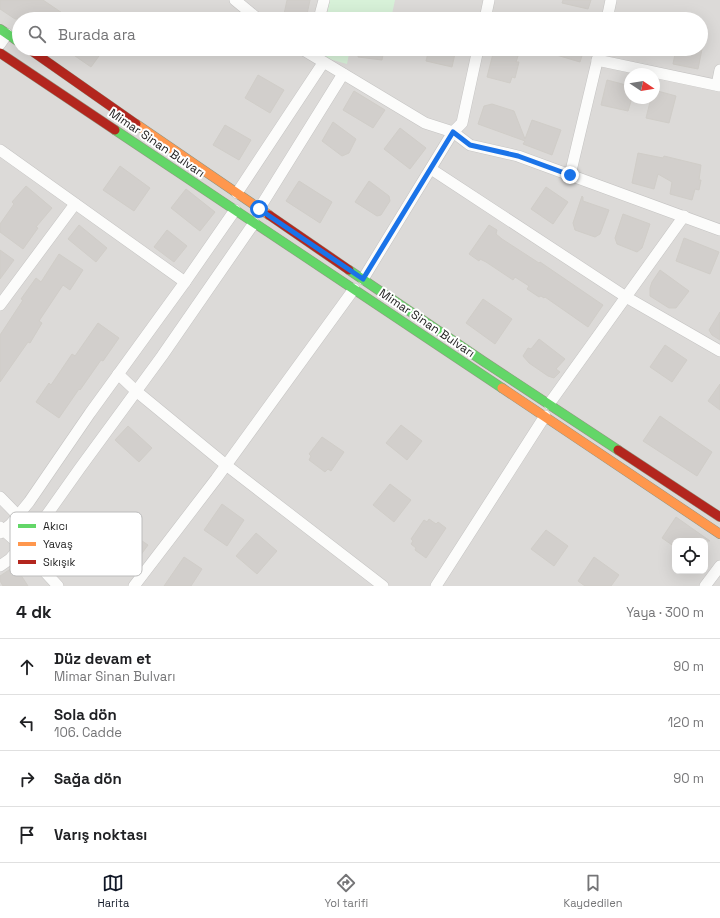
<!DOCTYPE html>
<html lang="tr">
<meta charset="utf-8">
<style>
body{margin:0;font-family:"Space Grotesk",sans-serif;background:#f6f6f6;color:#202124}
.controls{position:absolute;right:12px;bottom:12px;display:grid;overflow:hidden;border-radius:8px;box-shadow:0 4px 16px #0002}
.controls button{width:36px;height:36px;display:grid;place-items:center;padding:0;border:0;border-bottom:1px solid #e0e0e0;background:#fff;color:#202124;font:20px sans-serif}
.compass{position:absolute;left:624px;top:68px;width:36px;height:36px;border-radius:50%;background:#fff;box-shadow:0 4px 16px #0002;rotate:102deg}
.stop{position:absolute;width:12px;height:12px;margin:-9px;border:3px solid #1a73e8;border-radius:50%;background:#fff}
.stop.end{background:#1a73e8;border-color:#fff;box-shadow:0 1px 4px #0008}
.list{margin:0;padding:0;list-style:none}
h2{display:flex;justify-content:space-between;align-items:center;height:52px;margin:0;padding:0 16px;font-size:17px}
h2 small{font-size:13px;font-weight:400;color:#757577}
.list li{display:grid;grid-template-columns:26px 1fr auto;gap:12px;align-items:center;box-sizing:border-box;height:56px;padding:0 16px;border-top:1px solid #e0e0e0}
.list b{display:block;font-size:15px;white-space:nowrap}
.list p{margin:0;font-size:13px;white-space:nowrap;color:#757577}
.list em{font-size:13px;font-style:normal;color:#757577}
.icon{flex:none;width:22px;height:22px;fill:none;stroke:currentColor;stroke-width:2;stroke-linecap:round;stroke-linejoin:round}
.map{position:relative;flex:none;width:720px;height:586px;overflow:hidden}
.search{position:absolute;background:#fff;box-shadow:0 4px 16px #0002;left:12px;right:12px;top:12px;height:44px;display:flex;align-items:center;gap:10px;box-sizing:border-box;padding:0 14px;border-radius:22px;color:#757577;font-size:15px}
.sheet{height:276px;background:#fff}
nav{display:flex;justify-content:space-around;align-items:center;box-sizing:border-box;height:56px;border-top:1px solid #e0e0e0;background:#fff;font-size:11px;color:#757577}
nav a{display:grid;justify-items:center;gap:2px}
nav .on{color:#111827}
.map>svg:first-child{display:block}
.residential{fill:#dcdad8;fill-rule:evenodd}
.park{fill:#d7f1d8}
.building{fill:#d2cfcc;stroke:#d0cdc8}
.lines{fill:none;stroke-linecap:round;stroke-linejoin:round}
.street-casing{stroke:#c5c4c3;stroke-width:12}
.fast-casing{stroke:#939580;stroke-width:10}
.slow-casing{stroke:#939580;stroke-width:10}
.jam-casing{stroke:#939580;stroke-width:10}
.street{stroke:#fcfcfb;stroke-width:11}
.fast{stroke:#63d668;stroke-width:9}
.slow{stroke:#ff974d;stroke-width:9}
.jam{stroke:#b3261e;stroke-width:9}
.route{stroke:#1a73e8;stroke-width:5}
.labels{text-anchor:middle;stroke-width:4;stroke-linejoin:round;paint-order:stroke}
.street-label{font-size:12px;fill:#1e1e1e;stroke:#fff}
.key{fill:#fff;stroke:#bcbcbc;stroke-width:1}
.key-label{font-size:11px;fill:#1e1e1e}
</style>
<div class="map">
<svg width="720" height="586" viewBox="0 0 720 586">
<rect width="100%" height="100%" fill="#edebe7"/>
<path class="residential" d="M 0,0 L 720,0 L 720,586 L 0,586 ZM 19,19 L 701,19 L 701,49 L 19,49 ZM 630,74 L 654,74 L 654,98 L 630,98 ZM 675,541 L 705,541 L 705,571 L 675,571 Z"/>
<g class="park">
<path d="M 330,0 L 395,0 L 391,19 L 326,19 Z"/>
<path d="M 320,49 L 350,49 L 347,64 L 322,57 Z"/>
</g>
<g class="building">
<path d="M 0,0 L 43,0 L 71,19 L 15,19 L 0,9 Z"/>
<path d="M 287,0 L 310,0 L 306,19 L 283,19 Z"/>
<path d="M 563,0 L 591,0 L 588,9 L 562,3 Z"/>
<path d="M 65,49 L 104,49 L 91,67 Z"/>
<path d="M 359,49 L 384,49 L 382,60 L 358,57 Z"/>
<path d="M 429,49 L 456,49 L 452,67 L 426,61 Z"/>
<path d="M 543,49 L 584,49 L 580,62 L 543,51 Z"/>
<path d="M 676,49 L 702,49 L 698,69 L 673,64 Z"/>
<path d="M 494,50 L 518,56 L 516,62 L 519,62 L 515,78 L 512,77 L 510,83 L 487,77 Z"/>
<path d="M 258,75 L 284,90 L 270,113 L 245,98 Z"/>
<path d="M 607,80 L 630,86 L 630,98 L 632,98 L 628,111 L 601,105 Z"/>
<path d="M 654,90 L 676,96 L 669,123 L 646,118 L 651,98 L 654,98 Z"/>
<path d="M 354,91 L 385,110 L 373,128 L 343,110 Z"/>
<path d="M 492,104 L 514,111 L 525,139 L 532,120 L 561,130 L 552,155 L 523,144 L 525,141 L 478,124 L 484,106 Z"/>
<path d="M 333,122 L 356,139 L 349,153 L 342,156 L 322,141 Z"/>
<path d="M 225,125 L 251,140 L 239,160 L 213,145 Z"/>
<path d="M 400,128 L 426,148 L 410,169 L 384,149 Z"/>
<path d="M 638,153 L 663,158 L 664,156 L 701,165 L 699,180 L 701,180 L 699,190 L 695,189 L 692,200 L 670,194 L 672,182 L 658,174 L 654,189 L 632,183 Z"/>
<path d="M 120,166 L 150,188 L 134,211 L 103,190 Z"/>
<path d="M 299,181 L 332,202 L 320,223 L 286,201 Z"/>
<path d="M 369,181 L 389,196 L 390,201 L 381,215 L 377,216 L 355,202 Z"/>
<path d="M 26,186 L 52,208 L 36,227 L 38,228 L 23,249 L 0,232 L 0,224 L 14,204 L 12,202 Z"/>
<path d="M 546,187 L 568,202 L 553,224 L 531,209 Z"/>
<path d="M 186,189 L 215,212 L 200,231 L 171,208 Z"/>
<path d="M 582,196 L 583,197 L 583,201 L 609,210 L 600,234 L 595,237 L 575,230 L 573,223 Z"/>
<path d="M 623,214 L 650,224 L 642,248 L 637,252 L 617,244 L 615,238 Z"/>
<path d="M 79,225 L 107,248 L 96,262 L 68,239 Z"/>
<path d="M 489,225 L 497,230 L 496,234 L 502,239 L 539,263 L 540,262 L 603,305 L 588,327 L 545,297 L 544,298 L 541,296 L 539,297 L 527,289 L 529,286 L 515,277 L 513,280 L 486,262 L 480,259 L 479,261 L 469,254 Z"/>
<path d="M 167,230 L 187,246 L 174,262 L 154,247 Z"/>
<path d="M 684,238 L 719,252 L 710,274 L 676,261 Z"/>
<path d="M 0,250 L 14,260 L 0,279 Z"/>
<path d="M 59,254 L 83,270 L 70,290 L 63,285 L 39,321 L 42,323 L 30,343 L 28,342 L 0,382 L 0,335 L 23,300 L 21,299 L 36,278 L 41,282 Z"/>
<path d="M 660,270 L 689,291 L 676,308 L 669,308 L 650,296 L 650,288 L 652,282 Z"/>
<path d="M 483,299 L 512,319 L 495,344 L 466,323 Z"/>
<path d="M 720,312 L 720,340 L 712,335 L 709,330 Z"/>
<path d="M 98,323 L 119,338 L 103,361 L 101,360 L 80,390 L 79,389 L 59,418 L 36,402 L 49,383 L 51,385 L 72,354 L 75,356 Z"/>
<path d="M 539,339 L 565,359 L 556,369 L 560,372 L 554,378 L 548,376 L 529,363 L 523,356 L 528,348 L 531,349 Z"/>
<path d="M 665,345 L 687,360 L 672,382 L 650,367 Z"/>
<path d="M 720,384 L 720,410 L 708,401 Z"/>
<path d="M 660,416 L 712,452 L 697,476 L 643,441 Z"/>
<path d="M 401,425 L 422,441 L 407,460 L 386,443 Z"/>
<path d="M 128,426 L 152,448 L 139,462 L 115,440 Z"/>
<path d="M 322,437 L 344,452 L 331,471 L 328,469 L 325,472 L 309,460 L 311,456 L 309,454 Z"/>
<path d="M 390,484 L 411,500 L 394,522 L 373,505 Z"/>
<path d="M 222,504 L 244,520 L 227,546 L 204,530 Z"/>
<path d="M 676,517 L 710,541 L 675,541 L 675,547 L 662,538 Z"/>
<path d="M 429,519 L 436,524 L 438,522 L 446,528 L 426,558 L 415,550 L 416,548 L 411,544 L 413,541 L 411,539 L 424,520 L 427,522 Z"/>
<path d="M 123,528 L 148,545 L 132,567 L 108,550 Z"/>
<path d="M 546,530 L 568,546 L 554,566 L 531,549 Z"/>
<path d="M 256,533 L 277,551 L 257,574 L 236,556 Z"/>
<path d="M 184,557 L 202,569 L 191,586 L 164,586 Z"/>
<path d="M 594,557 L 619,575 L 611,586 L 585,586 L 578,581 Z"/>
<path d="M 15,566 L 28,586 L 3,586 L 0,581 L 0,576 Z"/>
</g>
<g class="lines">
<defs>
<g id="street">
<path d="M 235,0 L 258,19"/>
<path d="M 319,19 L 324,0"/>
<path d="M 485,19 L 489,0"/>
<path d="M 607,19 L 611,0"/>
<path d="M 0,44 L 7,34"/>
<path d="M 302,49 L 425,123 L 453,132 L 470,145 L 518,156 L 720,230"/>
<path d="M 597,60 L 720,86"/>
<path d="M 717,85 L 720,70"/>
<path d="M 0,150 L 185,282"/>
<path d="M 431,169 L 626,297 L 720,351"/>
<path d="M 570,175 L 600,49"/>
<path d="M 237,193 L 323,63"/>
<path d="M 259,209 L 343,74"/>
<path d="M 363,279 L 453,132 L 462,123 L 478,49"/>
<path d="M 0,305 L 75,204"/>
<path d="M 118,374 L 136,391 L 226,465 L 383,586"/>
<path d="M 549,404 L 684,216"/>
<path d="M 0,497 L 34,532"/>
<path d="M 0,527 L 21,546 L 58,586"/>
<path d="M 0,533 L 11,524 L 29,502 L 90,413 L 185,282 L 235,210"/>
<path d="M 0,566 L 10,559 L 46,516 L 80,468 L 162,356 L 254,223"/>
<path d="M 134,586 L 216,479 L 354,289"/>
<path d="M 436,586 L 545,416"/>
<path d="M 705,586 L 720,566"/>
</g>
<g id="fast">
<path d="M 0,29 L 19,42"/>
<path d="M 115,130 L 502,388"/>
<path d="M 349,270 L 483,361 L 618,450"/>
</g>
<g id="slow">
<path d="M 136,124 L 269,215"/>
<path d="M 502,388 L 720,534"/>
</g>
<g id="jam">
<path d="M 29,49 L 136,124"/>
<path d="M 0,53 L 115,130"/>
<path d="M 269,215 L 349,270"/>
<path d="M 618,450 L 720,517"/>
</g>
</defs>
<use href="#street" class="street-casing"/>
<use href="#fast" class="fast-casing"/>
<use href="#slow" class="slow-casing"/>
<use href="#jam" class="jam-casing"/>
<use href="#street" class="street"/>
<use href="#fast" class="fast"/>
<use href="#slow" class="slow"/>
<use href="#jam" class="jam"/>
</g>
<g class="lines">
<path class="route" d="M 259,209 L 363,279 L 453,132 L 470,145 L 518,156 L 570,175"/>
</g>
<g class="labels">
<g class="street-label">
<text transform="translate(157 143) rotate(34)" y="4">Mimar Sinan Bulvarı</text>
<text transform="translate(427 323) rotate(34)" y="4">Mimar Sinan Bulvarı</text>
</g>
</g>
<rect x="10" y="512" width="132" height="64" rx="6" class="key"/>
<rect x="18" y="524" width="18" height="4" fill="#63d668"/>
<rect x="18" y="542" width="18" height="4" fill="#ff974d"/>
<rect x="18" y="560" width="18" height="4" fill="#b3261e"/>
<g class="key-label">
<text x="43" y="530">Akıcı</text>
<text x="43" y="548">Yavaş</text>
<text x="43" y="566">Sıkışık</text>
</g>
</svg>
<div class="controls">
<button><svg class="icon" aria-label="locate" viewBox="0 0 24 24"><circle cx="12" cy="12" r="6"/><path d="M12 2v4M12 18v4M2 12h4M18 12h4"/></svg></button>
</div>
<svg class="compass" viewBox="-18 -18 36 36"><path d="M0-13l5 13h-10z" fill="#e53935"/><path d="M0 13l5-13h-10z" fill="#757577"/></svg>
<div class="stop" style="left:259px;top:209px"></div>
<div class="stop end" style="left:570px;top:175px"></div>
<div class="search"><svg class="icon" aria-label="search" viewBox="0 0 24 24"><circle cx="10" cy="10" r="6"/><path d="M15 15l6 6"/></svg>Burada ara</div>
</div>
<section class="sheet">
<h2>4 dk<small>Yaya · 300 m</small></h2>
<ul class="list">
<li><svg class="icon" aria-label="ahead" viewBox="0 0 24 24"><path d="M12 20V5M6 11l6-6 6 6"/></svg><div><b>Düz devam et</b><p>Mimar Sinan Bulvarı</p></div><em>90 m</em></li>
<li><svg class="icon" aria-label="left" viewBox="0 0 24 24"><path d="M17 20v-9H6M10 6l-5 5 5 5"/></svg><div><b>Sola dön</b><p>106. Cadde</p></div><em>120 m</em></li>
<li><svg class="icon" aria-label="right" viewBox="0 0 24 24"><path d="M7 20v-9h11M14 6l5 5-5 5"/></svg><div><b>Sağa dön</b></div><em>90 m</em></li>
<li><svg class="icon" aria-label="arrive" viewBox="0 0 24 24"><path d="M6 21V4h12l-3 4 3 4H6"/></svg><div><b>Varış noktası</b></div></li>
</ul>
</section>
<nav>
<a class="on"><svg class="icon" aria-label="map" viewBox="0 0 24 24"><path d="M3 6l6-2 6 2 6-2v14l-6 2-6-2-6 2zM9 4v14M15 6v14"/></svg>Harita</a>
<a><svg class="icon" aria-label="directions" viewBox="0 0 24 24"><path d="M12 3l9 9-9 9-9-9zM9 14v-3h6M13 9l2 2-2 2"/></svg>Yol tarifi</a>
<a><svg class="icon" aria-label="saved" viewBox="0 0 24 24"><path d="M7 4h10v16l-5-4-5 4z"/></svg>Kaydedilen</a>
</nav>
